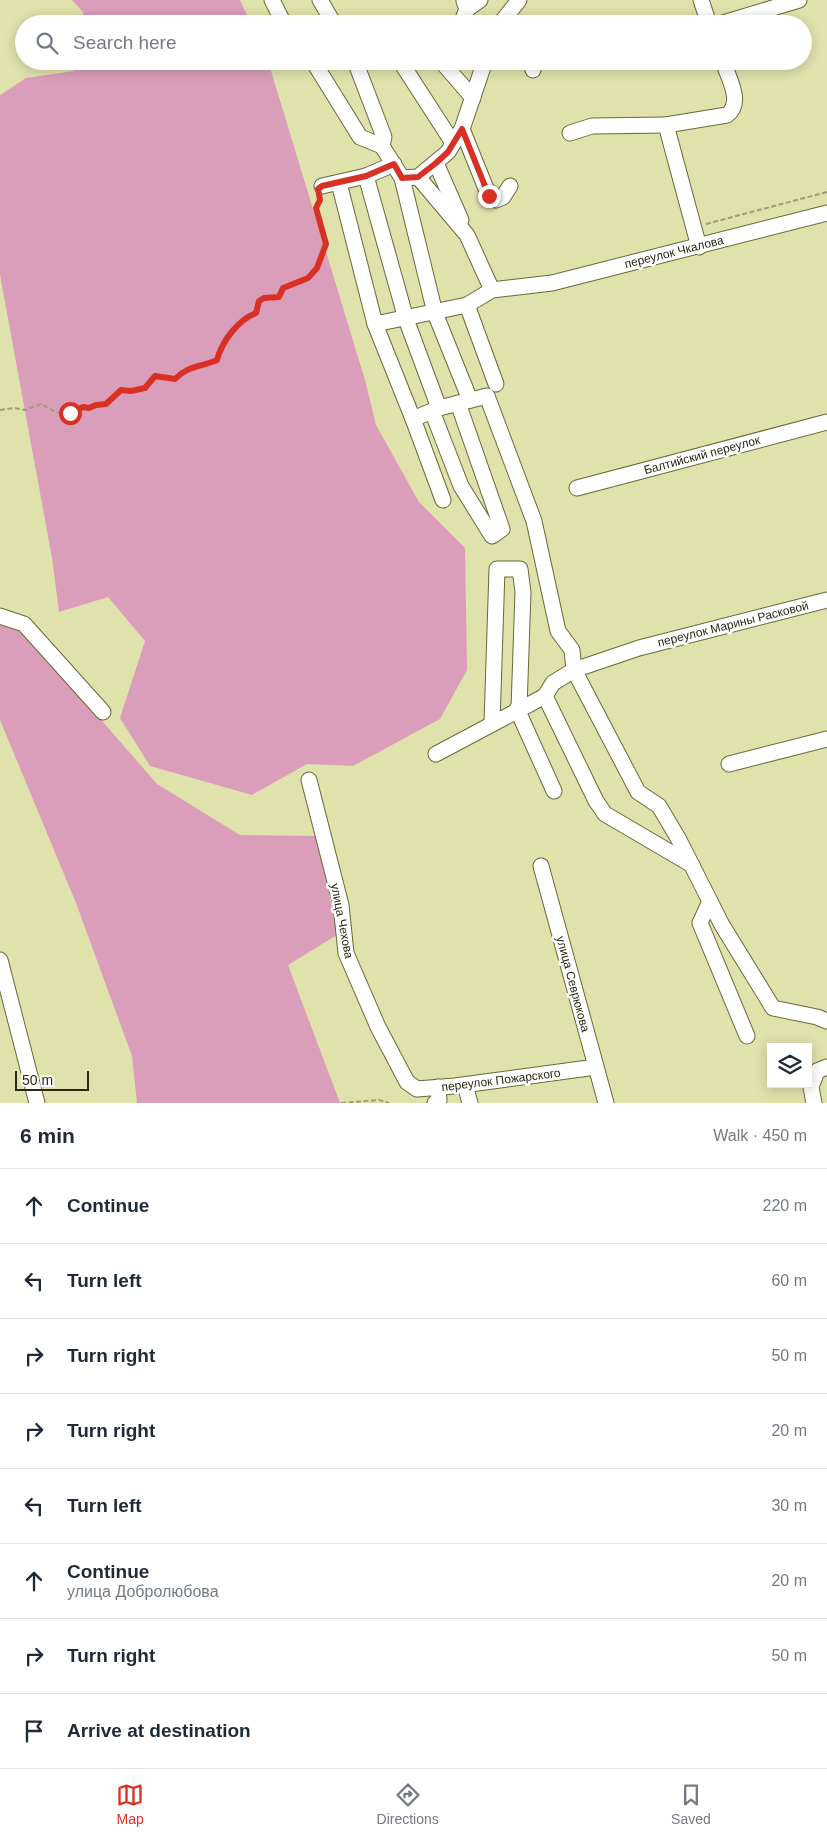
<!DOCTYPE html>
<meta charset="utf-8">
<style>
body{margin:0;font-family:Arial,sans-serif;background:#f2f2f3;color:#1f2937}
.controls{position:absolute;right:15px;bottom:15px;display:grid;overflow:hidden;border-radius:0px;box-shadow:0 2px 12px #0003}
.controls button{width:45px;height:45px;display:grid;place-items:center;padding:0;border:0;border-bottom:1px solid #e0e1e3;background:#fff;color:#1f2937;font:25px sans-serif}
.scale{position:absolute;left:15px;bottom:12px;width:74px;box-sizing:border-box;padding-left:5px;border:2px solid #282813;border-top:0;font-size:14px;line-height:18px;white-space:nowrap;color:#282813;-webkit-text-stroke:4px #fff;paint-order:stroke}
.stop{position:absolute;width:15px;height:15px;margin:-11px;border:4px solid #d93025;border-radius:50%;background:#fff}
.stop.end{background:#d93025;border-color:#fff;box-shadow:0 1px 5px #0008}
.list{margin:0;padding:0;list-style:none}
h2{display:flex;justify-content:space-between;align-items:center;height:65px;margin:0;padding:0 20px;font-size:21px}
h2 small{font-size:16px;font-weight:400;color:#747a83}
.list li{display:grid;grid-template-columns:32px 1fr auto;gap:15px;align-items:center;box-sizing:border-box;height:75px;padding:0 20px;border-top:1px solid #e0e1e3}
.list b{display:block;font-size:19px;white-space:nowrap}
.list p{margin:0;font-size:16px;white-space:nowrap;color:#747a83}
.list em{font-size:16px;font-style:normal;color:#747a83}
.icon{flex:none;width:28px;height:28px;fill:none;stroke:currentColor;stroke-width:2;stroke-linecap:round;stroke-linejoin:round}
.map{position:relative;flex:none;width:827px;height:1103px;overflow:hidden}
.search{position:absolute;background:#fff;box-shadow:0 2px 12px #0003;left:15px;right:15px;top:15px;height:55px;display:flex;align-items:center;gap:12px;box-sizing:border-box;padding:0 18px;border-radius:28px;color:#747a83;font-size:19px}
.sheet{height:665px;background:#fff}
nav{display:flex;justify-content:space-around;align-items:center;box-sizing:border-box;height:70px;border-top:1px solid #e0e1e3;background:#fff;font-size:14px;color:#747a83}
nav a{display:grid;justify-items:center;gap:2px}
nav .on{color:#d93025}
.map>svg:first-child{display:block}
.green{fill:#da9eba}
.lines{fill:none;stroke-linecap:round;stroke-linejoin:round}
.minor-casing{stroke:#686937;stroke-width:17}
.path{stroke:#9d9e74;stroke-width:2;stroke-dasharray:5 2.5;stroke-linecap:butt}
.minor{stroke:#fff;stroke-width:15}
.route{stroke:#d93025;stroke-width:6}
.labels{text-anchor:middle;stroke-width:5;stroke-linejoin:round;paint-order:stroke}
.street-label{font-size:12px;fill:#282813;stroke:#fff}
</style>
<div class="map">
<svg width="827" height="1103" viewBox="0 0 827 1103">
<rect width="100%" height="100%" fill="#e0e2ac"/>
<g class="green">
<path d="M 72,0 L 240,0 L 251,24 L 82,24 L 83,12 Z"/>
<path d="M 76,61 L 268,61 L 365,380 L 376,425 L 419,502 L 465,548 L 467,670 L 440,719 L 353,766 L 307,764 L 252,795 L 150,766 L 120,718 L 145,641 L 108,597 L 59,612 L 52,558 L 0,275 L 0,95 L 26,78 L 74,71 Z"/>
<path d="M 0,624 L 23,630 L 157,784 L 240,835 L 318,836 L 337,935 L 288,965 L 340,1103 L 137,1103 L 132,1056 L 76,903 L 0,720 Z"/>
</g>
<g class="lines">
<defs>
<g id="minor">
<path d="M 272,0 L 284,24"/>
<path d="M 320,0 L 334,24"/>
<path d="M 701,0 L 709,24"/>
<path d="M 464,1 L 467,9 L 480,0"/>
<path d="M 461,24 L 467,9"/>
<path d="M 500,24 L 519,0"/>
<path d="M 720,24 L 799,0"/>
<path d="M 313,61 L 360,137 L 382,146 L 402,178 L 435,313 L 470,400"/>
<path d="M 355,61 L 384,137 L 382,146"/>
<path d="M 400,61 L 453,143"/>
<path d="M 441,61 L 473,98"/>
<path d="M 530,61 L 533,70"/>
<path d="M 462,129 L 489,196 L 496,200 L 503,197 L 510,186"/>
<path d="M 570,133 L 592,126 L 666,125"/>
<path d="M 436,163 L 461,220"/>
<path d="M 366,176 L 406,319 L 439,408"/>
<path d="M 418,177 L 467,235 L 492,290"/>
<path d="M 402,178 L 418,177 L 448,152 L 462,129 L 485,61"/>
<path d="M 339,183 L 375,324 L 467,305 L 492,290 L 552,283 L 827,213"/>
<path d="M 322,186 L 366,176 L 394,164"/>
<path d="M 699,247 L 666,125 L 727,115 C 744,102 728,78 723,61"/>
<path d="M 467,305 L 496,384"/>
<path d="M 375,324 L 413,419"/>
<path d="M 432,411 L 461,486 L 492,536 L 502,529 L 458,403"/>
<path d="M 577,488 L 827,422"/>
<path d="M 443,500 L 413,419 L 439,408 L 487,396 L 534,521 L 558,631 L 572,650 L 574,670 L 638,792 L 659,806 L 678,838 L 722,925 L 773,1008 L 817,1017 L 827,1021"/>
<path d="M 0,616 L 24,624 L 103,712"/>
<path d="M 545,696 L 596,801 L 605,814 L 692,865"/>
<path d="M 517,709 L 554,791"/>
<path d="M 492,723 L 497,569 L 520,569 L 523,592 L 519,708"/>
<path d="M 436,754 L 545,696 L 553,683 L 574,670 L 639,648 L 827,600"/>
<path d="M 729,764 L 827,739"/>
<path d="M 309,780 L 341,905 L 346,953 L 378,1027 L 407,1082 L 417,1089 L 455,1086 L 596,1067"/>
<path d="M 541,866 L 606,1103"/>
<path d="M 710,901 L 700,923 L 747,1036"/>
<path d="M 0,960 L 37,1103"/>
<path d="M 465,1085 L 470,1103"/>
<path d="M 435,1103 L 439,1100 L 438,1087"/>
<path d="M 814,1103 L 811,1087 L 817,1071 L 827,1067"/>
</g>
</defs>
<use href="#minor" class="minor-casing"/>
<g class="path">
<path d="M 706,224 L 827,192"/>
<path d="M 0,410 L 15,408 L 25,410 L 41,404 C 52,410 62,417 74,412 C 81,410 82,407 89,408 L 96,405 L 106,404 L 121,391 C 141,387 139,393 155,377 L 175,379 C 187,366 201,368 217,360 C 222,341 238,320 256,313 L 259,301 L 264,298 L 279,297 L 283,288 L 308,278 L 317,267 L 326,244 L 316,208 L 319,199"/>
<path d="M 341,1103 L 379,1100 L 389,1103"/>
</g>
<use href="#minor" class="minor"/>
</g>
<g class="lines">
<path class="route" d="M 70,413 L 83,407 L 89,408 L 96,405 L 106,404 L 121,390 L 131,391 L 145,388 L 155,376 L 175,379 C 187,366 201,367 217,360 C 222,341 238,320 256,313 L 259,301 L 264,298 L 279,297 L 283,288 L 308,278 L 317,268 L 326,244 L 316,208 L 320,200 L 318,189 L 322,186 L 366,176 L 394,164 L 402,178 L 418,177 L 436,163 L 448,152 L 462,129 L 489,196"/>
</g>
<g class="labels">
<g class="street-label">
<text transform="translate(674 252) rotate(-14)" y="4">переулок Чкалова</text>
<text transform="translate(702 455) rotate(-15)" y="4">Балтийский переулок</text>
<text transform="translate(733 624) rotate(-14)" y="4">переулок Марины Расковой</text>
<text transform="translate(342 921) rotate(79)" y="4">улица Чехова</text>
<text transform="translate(573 984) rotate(75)" y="4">улица Севрюкова</text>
<text transform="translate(501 1080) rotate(-7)" y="4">переулок Пожарского</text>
</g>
</g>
</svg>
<div class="controls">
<button><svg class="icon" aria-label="layers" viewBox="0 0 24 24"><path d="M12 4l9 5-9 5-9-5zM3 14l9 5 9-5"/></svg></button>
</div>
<div class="scale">50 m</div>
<div class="stop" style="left:70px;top:413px"></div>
<div class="stop end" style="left:489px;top:196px"></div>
<div class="search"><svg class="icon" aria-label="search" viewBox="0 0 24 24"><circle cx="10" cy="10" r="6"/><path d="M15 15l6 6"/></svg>Search here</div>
</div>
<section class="sheet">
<h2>6 min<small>Walk · 450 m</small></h2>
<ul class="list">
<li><svg class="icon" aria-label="ahead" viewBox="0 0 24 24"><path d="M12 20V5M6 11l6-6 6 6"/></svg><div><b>Continue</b></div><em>220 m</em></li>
<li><svg class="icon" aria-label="left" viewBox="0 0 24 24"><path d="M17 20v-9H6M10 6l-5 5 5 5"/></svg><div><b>Turn left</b></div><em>60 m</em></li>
<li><svg class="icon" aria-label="right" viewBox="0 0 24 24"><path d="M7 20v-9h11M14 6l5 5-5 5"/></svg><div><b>Turn right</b></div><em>50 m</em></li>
<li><svg class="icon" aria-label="right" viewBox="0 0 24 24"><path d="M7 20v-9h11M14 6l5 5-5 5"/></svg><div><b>Turn right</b></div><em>20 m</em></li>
<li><svg class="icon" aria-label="left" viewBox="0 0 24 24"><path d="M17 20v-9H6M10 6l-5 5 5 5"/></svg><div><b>Turn left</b></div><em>30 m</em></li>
<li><svg class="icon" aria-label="ahead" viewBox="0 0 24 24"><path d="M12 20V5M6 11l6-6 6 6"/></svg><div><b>Continue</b><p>улица Добролюбова</p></div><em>20 m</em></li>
<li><svg class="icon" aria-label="right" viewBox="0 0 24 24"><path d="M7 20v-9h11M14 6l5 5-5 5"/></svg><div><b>Turn right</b></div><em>50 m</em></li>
<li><svg class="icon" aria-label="arrive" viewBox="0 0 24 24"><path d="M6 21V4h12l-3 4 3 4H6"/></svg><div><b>Arrive at destination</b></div></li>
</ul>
</section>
<nav>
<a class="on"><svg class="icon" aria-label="map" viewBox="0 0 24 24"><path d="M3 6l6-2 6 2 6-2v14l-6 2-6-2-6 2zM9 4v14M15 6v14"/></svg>Map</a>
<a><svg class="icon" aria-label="directions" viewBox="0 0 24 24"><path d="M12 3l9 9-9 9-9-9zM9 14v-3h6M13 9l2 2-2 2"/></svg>Directions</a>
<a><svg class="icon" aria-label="saved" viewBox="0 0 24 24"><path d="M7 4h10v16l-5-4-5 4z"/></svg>Saved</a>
</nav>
